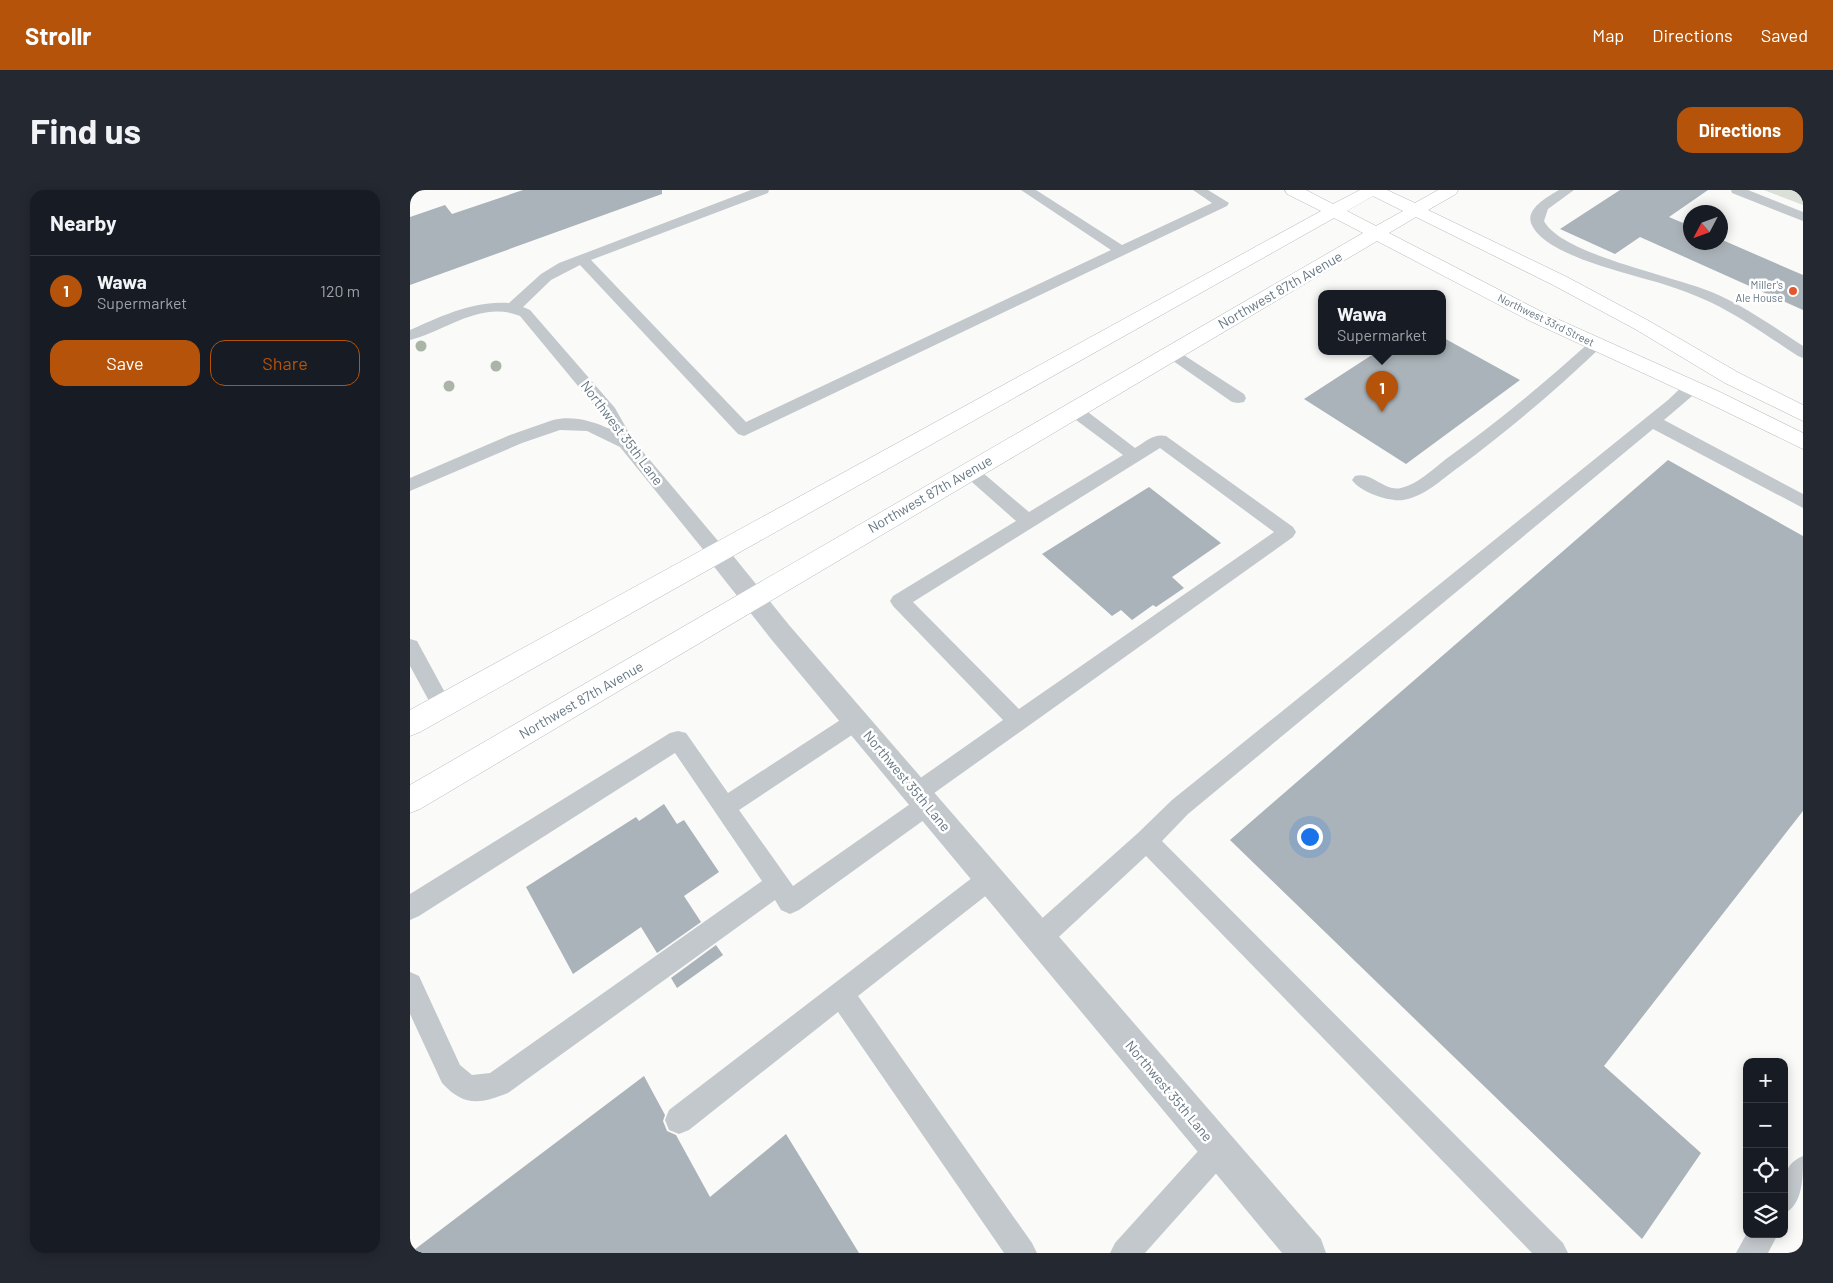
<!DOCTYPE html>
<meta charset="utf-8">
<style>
body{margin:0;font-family:Barlow,sans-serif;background:#242831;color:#f1f3f6}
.controls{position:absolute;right:15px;bottom:15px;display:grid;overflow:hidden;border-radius:10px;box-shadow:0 2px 12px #0003}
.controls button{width:45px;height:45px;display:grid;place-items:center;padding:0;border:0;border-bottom:1px solid #363941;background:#171b24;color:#f1f3f6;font:25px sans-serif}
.compass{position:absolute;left:1273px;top:15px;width:45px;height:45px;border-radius:50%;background:#171b24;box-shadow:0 2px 12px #0003;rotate:229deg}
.you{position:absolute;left:899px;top:646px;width:18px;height:18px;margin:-12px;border:4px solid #fff;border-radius:50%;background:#1a73e8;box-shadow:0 0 0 8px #1a73e833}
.badge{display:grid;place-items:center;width:32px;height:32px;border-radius:50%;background:#b45309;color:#fff;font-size:16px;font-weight:700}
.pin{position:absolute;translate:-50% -41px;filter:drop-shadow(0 1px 2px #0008)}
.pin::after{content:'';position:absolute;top:26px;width:18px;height:15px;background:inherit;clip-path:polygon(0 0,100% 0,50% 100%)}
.popup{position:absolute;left:908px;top:100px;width:128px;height:65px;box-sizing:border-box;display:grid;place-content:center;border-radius:10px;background:#171b24;filter:drop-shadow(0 1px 4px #0005);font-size:16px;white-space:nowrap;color:#9ea1a6}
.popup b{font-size:19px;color:#f1f3f6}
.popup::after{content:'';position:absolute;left:50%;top:100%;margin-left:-10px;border:10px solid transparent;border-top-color:#171b24}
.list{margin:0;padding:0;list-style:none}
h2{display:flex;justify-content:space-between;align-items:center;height:65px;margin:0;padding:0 20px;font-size:21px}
h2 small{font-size:16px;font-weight:400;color:#9ea1a6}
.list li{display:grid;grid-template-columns:32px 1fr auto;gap:15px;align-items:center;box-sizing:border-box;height:70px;padding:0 20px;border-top:1px solid #363941}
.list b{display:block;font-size:19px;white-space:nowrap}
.list p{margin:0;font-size:16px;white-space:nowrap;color:#9ea1a6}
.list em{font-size:16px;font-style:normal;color:#9ea1a6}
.actions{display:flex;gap:10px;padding:15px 20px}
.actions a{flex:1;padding:11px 0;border:1px solid #b45309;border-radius:15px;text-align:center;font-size:18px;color:#b45309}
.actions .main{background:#b45309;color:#fff}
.icon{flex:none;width:28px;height:28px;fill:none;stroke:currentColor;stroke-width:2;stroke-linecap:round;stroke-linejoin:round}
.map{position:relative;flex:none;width:1393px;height:1063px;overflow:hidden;border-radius:15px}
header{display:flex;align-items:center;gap:30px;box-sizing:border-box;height:70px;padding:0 25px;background:#b45309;color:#fff}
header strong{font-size:24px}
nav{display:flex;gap:28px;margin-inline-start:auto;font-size:18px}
.intro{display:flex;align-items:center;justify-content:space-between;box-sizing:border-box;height:120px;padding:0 30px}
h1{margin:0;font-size:35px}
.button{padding:12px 22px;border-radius:15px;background:#b45309;color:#fff;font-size:18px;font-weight:700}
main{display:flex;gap:30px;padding:0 30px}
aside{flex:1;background:#171b24;border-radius:15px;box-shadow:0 2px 12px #0003}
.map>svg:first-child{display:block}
.green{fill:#dadfd7}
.building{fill:#aab3b9}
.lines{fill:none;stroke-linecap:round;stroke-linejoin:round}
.secondary-casing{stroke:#b3babf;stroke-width:1}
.lane{fill:#c3c8cc;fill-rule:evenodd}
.street{fill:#c3c8cc;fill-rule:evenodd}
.secondary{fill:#fff;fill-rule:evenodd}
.tree{fill:#aab4a7}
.poi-dot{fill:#e4572e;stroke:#fff;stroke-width:2}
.labels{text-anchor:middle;stroke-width:5;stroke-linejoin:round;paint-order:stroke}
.far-poi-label{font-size:11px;fill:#657683;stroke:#fff;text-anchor:end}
.far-street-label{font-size:11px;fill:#657683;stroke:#fff}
.street-label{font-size:14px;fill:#657683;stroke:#fff}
</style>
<header>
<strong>Strollr</strong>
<nav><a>Map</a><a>Directions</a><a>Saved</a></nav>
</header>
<div class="intro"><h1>Find us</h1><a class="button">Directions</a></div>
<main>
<aside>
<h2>Nearby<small></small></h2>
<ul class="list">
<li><span class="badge">1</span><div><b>Wawa</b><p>Supermarket</p></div><em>120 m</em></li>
</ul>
<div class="actions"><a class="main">Save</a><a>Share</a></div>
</aside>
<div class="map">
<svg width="1393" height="1063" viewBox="0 0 1393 1063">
<rect width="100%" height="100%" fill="#fafaf8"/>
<path class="green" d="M 1354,0 L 1393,0 L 1393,15 Z"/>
<g class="building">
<path d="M 113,0 L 252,0 L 252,4 L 0,95 L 0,27 L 35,15 L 42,24 Z"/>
<path d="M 1210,0 L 1298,0 L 1259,27 L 1280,36 L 1280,52 L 1310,52 L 1310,49 L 1393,85 L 1393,120 L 1230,47 L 1205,64 L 1150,39 Z"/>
<path d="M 1032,147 L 1110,190 L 996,274 L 894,209 L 968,161 L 1032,161 Z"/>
<path d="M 1258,270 L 1393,346 L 1393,621 L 1194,876 L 1291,963 L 1232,1049 L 820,650 Z"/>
<path d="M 739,297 L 811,353 L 762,387 L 774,398 L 746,417 L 743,415 L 722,430 L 711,420 L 702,426 L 632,364 Z"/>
<path d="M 254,614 L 267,634 L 274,630 L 309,682 L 274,706 L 291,732 L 247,763 L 231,737 L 163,784 L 116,697 L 226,627 L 229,631 Z"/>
<path d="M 306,755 L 313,765 L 267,798 L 261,788 Z"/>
<path d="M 234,886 L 255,925 L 253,931 L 257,941 L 266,945 L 300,1007 L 376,944 L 449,1063 L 0,1063 Z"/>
</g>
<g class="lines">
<defs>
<path id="secondary" d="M 875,0 L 896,0 L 923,14 L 950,0 L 977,0 L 1005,13 L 1028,0 L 1048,0 L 1046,4 L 1018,20 L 1157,87 L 1239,131 L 1329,183 L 1393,215 L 1393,231 L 1315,193 L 1225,139 L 1143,95 L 1006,27 L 979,43 L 1134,123 L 1310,202 L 1393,243 L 1393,259 L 1296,212 L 1120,131 L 967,51 L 10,619 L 0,623 L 0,595 L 953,43 L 924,28 L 10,542 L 0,546 L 0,520 L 911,21 L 877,4 ZM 963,6 L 993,21 L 966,36 L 937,21 Z"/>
</defs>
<use href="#secondary" class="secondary-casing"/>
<g class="lane">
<path d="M 341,0 L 359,0 L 358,3 L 181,70 L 336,232 L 701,60 L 611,0 L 626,0 L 712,55 L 802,13 L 783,0 L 798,0 L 819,13 L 817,16 L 334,246 L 328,244 L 170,75 L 141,90 L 113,117 L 120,120 L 205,218 L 223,250 L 314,358 L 316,363 L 314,368 L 307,370 L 300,368 L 210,257 L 177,241 L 150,240 L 112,253 L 0,301 L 0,288 L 100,245 L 143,230 C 162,225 183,231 200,239 L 192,225 L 110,126 C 71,110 36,141 0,150 L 0,140 C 31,126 65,110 99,113 L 131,84 L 149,73 Z"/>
<path d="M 1149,0 L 1164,0 L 1138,19 L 1134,31 C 1152,65 1265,86 1304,103 C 1336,117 1364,137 1393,156 L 1393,168 L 1388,166 C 1359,147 1331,127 1300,112 C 1285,105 1269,99 1253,94 C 1222,84 1133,66 1121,33 C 1116,18 1139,6 1149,0 Z"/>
<path d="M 1321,0 L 1338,0 L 1393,22 L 1393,31 L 1322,3 Z"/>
<path d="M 1186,149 L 1191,151 L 1194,154 L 1191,157 C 1146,200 1099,240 1049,277 C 1032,289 1014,307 993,310 C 979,312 950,302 942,290 L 945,286 C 962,281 974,302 991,298 C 1008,294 1023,279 1036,269 C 1087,233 1134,193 1181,151 Z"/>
<path d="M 761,158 L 766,160 L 834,204 L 836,208 L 834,212 L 828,213 L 822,212 L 756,166 L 753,163 L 756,160 Z"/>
<path d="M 1282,192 L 1288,193 L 1290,197 L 1288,201 L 1254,230 L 1393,304 L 1393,318 L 1243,239 L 778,624 L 752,651 L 1153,1053 L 1158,1063 L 1122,1063 L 736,666 L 638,757 L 629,760 L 620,757 L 617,748 L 620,739 L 728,643 L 762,610 L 1258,210 L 1276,193 Z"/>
<path d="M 664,215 L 670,216 L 725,258 C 735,252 744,243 756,246 L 883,337 L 886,342 L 883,347 L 520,606 L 525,608 L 528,615 L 525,622 L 389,720 L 380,724 L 371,720 L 365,710 L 98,903 C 70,914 54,917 32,893 L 0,824 L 0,782 L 9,786 L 50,875 L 62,885 L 80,883 L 352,691 L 265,563 L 9,726 L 0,730 L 0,704 L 260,543 L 268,541 L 276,543 L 318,603 L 438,525 L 446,522 L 454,525 L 457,531 L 454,537 L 329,620 L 383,696 L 503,612 L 499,610 L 496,603 L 499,596 L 593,530 L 483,416 L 480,411 L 483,406 L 606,331 L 554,285 L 551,281 L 554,277 L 560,275 L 566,277 L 619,322 L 713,265 L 658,224 L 656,220 L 658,216 ZM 750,258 L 864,342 L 609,519 L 503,412 Z"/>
<path d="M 0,449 L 7,451 L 39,510 L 43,516 L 39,522 L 32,525 L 25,522 L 0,476 Z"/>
<path d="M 579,678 L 587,681 L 591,689 L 587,697 L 448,806 L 622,1053 L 627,1063 L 594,1063 L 428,822 L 279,940 L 269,944 L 259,940 L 255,930 L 259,920 L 571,681 Z"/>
<path d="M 809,945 L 819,949 L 823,959 L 819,969 L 735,1063 L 700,1063 L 705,1053 L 799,949 Z"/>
<path d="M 1393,966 C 1393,989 1393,1014 1374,1024 C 1374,1001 1368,976 1393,966 Z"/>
<path d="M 1337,1043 L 1337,1044 L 1368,1044 L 1358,1063 L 1326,1063 Z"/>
</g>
<path class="street" d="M 307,354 L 316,357 L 379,435 L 911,1049 L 916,1063 L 872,1063 L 361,449 L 298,369 L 295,363 L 298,357 Z"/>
<use href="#secondary" class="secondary"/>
</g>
<g class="tree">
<circle cx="11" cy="156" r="5.5"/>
<circle cx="86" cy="176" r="5.5"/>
<circle cx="39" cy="196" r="5.5"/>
</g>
<circle class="poi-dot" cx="1383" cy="101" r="5"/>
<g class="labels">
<g class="far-poi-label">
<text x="1373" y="99">Miller's<tspan x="1373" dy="13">Ale House</tspan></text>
</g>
<g class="far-street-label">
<text transform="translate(1136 130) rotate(26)" y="4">Northwest 33rd Street</text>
</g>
<g class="street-label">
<text transform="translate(870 100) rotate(-30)" y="5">Northwest 87th Avenue</text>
<text transform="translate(212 243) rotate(53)" y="5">Northwest 35th Lane</text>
<text transform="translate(520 304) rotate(-30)" y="5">Northwest 87th Avenue</text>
<text transform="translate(171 510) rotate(-30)" y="5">Northwest 87th Avenue</text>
<text transform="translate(497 591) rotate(50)" y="5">Northwest 35th Lane</text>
<text transform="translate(759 901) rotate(50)" y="5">Northwest 35th Lane</text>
</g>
</g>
</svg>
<div class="controls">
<button>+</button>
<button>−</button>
<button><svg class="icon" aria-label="locate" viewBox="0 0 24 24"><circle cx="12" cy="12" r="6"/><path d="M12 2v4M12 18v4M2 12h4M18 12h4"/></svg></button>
<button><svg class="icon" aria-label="layers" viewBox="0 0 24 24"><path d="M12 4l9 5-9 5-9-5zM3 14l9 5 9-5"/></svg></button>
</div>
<svg class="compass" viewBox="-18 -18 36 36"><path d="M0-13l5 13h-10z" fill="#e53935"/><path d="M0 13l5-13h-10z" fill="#9ea1a6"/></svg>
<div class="you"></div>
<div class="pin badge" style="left:972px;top:222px">1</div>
<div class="popup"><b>Wawa</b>Supermarket</div>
</div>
</main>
